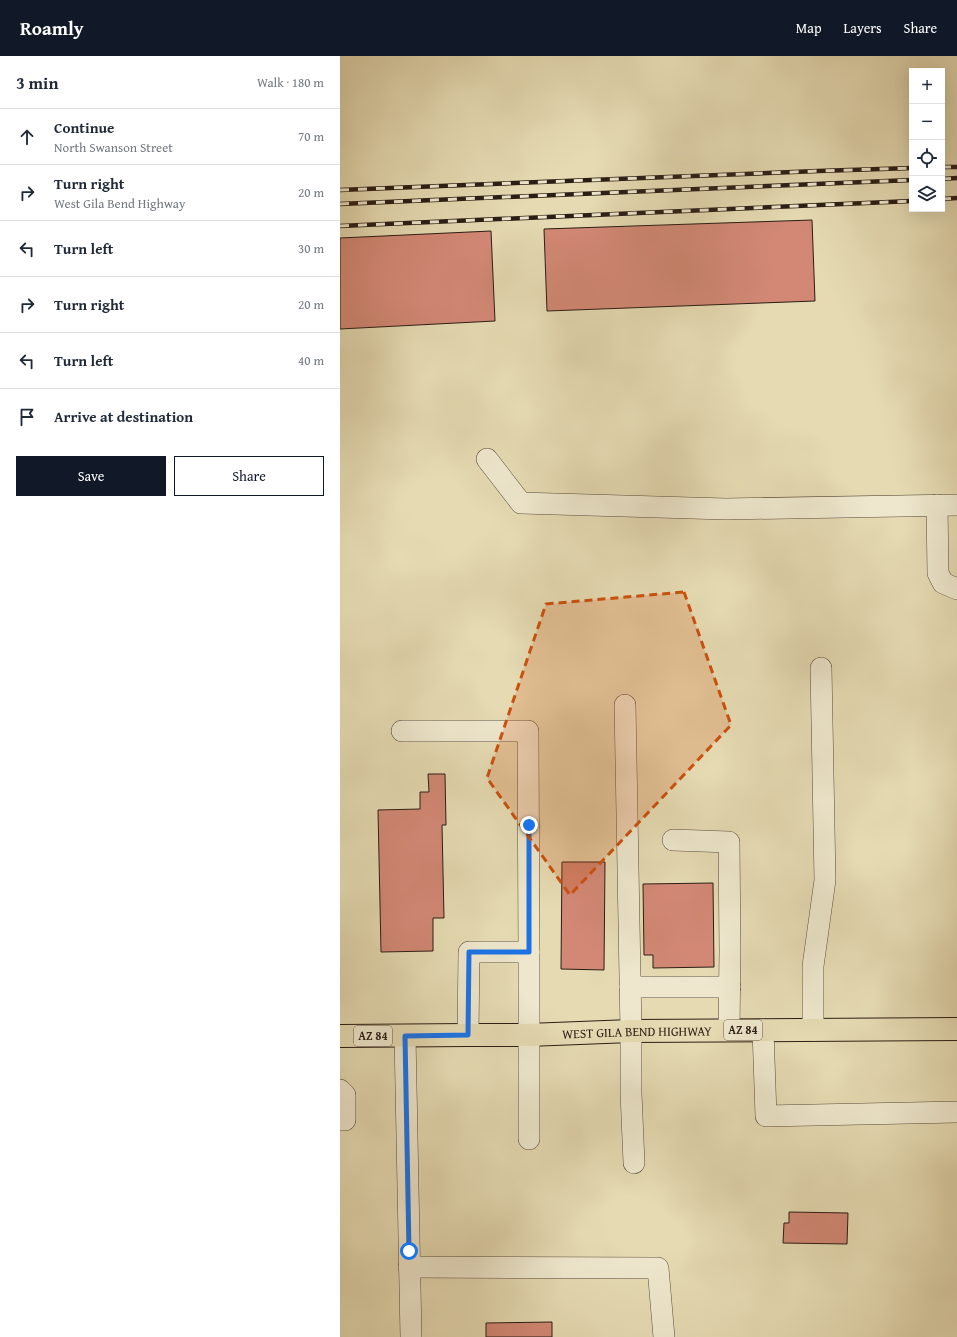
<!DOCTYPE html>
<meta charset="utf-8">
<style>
body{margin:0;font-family:"Gentium Book Plus",serif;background:#f6f6f7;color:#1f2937}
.controls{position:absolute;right:12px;top:12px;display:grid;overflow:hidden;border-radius:0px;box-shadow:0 4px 16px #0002}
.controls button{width:36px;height:36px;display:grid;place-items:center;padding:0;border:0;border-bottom:1px solid #e0e1e3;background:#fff;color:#1f2937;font:20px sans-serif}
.stop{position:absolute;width:12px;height:12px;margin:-9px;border:3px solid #1a73e8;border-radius:50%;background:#fff}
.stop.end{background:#1a73e8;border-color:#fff;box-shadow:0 1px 4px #0008}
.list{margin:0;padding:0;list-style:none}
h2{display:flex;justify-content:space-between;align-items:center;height:52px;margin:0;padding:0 16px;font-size:17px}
h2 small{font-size:13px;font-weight:400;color:#747a83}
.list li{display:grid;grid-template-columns:26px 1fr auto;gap:12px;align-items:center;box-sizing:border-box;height:56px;padding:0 16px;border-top:1px solid #e0e1e3}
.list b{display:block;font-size:15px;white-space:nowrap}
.list p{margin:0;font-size:13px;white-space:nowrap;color:#747a83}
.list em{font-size:13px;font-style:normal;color:#747a83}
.actions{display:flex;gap:8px;padding:12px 16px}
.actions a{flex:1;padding:9px 0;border:1px solid #111827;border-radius:0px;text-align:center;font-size:14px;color:#111827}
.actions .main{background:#111827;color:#fff}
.icon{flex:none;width:22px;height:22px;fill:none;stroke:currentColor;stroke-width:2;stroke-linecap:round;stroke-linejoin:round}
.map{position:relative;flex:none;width:617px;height:1281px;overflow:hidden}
header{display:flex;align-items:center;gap:24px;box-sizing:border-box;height:56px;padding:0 20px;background:#111827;color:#fff}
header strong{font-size:19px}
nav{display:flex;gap:22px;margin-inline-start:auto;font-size:14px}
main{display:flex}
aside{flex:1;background:#fff}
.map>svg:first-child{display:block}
.building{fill:#d28875;stroke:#2b1d14}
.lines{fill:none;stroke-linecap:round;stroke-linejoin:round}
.minor-casing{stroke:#5a4c3c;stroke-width:22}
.major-casing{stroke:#2b1d14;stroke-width:24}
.minor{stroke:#eee7cd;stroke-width:21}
.major{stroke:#e5dab2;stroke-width:22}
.rail-casing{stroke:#2b1d14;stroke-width:4.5}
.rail{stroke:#eee7cd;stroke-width:3;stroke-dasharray:9;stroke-linecap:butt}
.route{stroke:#1a73e8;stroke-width:5}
.marked{fill:#cc500d;fill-opacity:0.2;stroke:#cc500d;stroke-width:3;stroke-dasharray:8 5;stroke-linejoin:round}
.labels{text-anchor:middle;stroke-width:3;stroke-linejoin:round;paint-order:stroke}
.shield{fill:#eee7cd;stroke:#665a4c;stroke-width:1}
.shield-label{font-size:12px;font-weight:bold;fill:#2b1d14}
.street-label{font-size:13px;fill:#2b1d14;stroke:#eee7cd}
</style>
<header>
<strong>Roamly</strong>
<nav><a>Map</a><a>Layers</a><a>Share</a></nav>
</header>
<main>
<aside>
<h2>3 min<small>Walk · 180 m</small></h2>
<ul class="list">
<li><svg class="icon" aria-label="ahead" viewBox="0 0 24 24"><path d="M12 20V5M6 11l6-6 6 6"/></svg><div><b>Continue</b><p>North Swanson Street</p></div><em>70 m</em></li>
<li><svg class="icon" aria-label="right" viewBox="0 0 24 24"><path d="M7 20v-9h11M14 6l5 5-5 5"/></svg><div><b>Turn right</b><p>West Gila Bend Highway</p></div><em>20 m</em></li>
<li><svg class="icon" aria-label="left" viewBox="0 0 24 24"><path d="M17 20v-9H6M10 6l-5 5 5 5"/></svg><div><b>Turn left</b></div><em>30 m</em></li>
<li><svg class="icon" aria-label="right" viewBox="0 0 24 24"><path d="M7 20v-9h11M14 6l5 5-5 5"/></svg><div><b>Turn right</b></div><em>20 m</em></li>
<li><svg class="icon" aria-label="left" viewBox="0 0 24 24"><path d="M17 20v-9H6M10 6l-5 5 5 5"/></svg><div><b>Turn left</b></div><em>40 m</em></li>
<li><svg class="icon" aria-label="arrive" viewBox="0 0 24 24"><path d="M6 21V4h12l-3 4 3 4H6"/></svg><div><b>Arrive at destination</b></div></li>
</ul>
<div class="actions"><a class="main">Save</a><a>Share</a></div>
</aside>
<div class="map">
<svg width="617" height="1281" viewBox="0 0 617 1281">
<rect width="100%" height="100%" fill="#e5dab2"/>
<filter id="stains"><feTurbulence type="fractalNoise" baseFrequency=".005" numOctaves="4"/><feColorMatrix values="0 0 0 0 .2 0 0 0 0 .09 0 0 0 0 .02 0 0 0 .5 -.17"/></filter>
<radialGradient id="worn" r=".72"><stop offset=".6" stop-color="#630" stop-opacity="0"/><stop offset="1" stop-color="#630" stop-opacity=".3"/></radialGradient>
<g class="building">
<path d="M 472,164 L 475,245 L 207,255 L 204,173 Z"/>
<path d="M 151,175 L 155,265 L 0,273 L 0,182 Z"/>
<path d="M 88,718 L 105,718 L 106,769 L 102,769 L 104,862 L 93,862 L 93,895 L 41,896 L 38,754 L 80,753 L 80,736 L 89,736 Z"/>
<path d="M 222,806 L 265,806 L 264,914 L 221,913 Z"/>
<path d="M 373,827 L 374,911 L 313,912 L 313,899 L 304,899 L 303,828 Z"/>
<path d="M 449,1156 L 508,1157 L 507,1188 L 443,1187 L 444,1167 L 449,1167 Z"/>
<path d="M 212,1266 L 212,1281 L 146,1281 L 146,1267 Z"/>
</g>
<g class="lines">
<defs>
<g id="minor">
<path d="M 147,403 L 181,447 L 386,453 L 617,449"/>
<path d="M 597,449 L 598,517 L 603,527 L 617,533"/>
<path d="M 285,649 L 291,975 L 291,1037 L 294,1107"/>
<path d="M 62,675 L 188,675 L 189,896"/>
<path d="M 333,784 L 389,786 L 390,895 L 389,974"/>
<path d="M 290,931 L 390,931"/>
<path d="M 423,974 L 426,1060 L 617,1056"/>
<path d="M 473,974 L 473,910 L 485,824 L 481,612"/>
<path d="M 128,979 L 129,896 L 189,896 L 189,1083"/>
<path d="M 65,980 L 71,1281"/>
<path d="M 0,1034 L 5,1039 L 5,1064 L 0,1064"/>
<path d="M 69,1211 L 318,1212 L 324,1281"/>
</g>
<g id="major">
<path id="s1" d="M 0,980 L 128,979 L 188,979 L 291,975 L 617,973"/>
</g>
</defs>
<use href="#minor" class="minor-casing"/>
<use href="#major" class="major-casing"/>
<use href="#minor" class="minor"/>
<use href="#major" class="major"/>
<defs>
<g id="rail">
<path d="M 602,111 L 617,111"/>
<path d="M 602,123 L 617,122"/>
<path d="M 0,134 L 478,115 L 572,112"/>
<path d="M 602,143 L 617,142"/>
<path d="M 0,148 L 572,124"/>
<path d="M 0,170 L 572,145"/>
</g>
</defs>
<use href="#rail" class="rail-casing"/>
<use href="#rail" class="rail"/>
</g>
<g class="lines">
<path class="route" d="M 69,1195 L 65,980 L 128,979 L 129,896 L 189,896 L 189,769"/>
</g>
<path class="marked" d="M 344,536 L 391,669 L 230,839 L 147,722 L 206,548 Z"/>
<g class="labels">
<g class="shield">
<rect x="384" y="964" width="38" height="20" rx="3"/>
<rect x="14" y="970" width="38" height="20" rx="3"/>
</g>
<g class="shield-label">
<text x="403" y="978">AZ 84</text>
<text x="33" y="984">AZ 84</text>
</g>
<g class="street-label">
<text dy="5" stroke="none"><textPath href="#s1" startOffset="297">WEST GILA BEND HIGHWAY</textPath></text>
</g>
</g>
<rect width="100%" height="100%" filter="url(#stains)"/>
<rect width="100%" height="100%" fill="url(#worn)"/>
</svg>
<div class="controls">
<button>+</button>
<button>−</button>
<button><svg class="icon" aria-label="locate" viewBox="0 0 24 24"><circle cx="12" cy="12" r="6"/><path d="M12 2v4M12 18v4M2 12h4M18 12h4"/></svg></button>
<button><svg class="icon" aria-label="layers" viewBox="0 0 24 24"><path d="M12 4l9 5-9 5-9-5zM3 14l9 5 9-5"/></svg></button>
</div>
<div class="stop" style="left:69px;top:1195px"></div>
<div class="stop end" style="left:189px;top:769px"></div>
</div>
</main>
